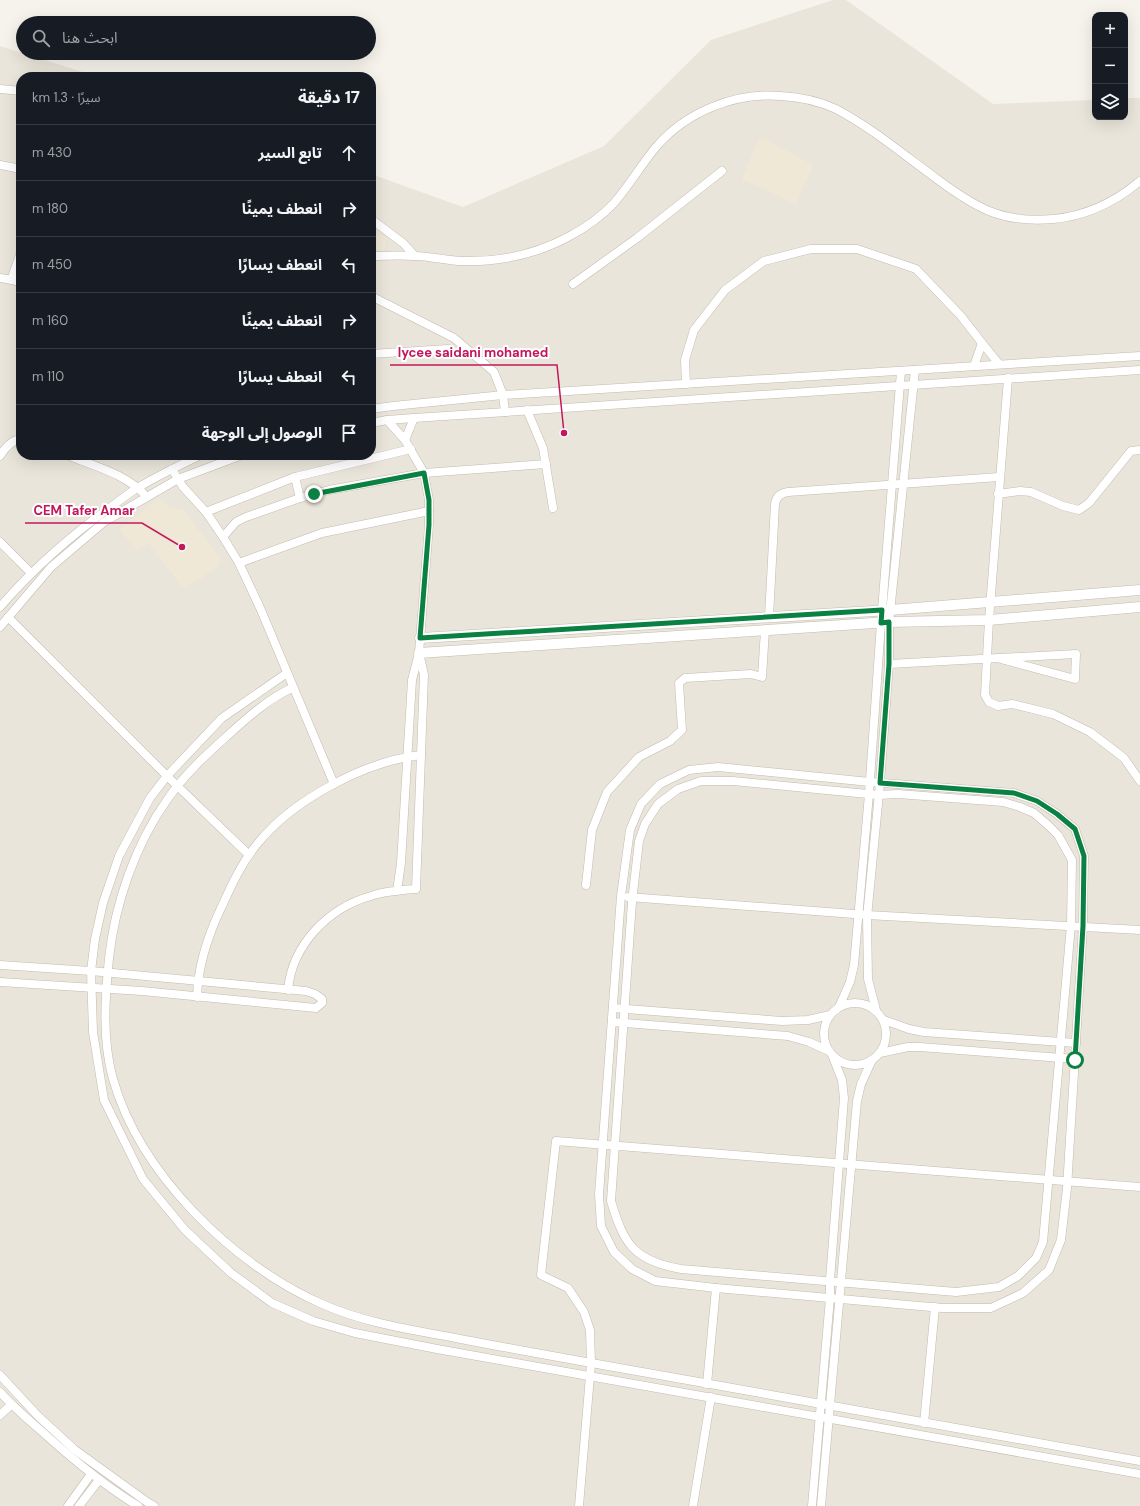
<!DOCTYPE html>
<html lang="ar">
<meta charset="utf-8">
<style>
body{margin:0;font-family:"DM Sans","Noto Sans Arabic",sans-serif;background:#242831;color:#f1f3f6;direction:rtl}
.controls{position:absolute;right:12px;top:12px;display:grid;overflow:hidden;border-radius:8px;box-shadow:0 4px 16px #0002}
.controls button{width:36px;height:36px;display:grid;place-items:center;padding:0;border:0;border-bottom:1px solid #363941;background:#171b24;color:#f1f3f6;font:20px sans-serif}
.stop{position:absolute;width:12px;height:12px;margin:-9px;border:3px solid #0b8043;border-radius:50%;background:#fff}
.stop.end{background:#0b8043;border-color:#fff;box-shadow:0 1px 4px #0008}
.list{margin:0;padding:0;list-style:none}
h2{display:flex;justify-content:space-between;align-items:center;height:52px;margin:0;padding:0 16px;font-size:17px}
h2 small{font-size:13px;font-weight:400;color:#9ea1a6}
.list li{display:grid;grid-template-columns:26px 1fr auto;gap:12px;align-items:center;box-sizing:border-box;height:56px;padding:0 16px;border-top:1px solid #363941}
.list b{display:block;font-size:15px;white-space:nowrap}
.list em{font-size:13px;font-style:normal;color:#9ea1a6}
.icon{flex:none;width:22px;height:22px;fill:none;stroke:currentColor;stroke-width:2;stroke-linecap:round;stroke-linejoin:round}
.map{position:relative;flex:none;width:1140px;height:1506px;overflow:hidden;direction:ltr}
.search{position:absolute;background:#171b24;box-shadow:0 4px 16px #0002;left:16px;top:16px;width:360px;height:44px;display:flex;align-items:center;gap:10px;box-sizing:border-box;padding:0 14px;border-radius:22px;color:#9ea1a6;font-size:15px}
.panel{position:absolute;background:#171b24;box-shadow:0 4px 16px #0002;left:16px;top:72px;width:360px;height:388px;border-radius:16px;direction:rtl}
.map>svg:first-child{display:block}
.residential{fill:#eae5da}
.education{fill:#efe8d6}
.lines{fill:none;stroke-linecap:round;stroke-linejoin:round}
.minor-casing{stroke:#c2bbae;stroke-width:9}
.tertiary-casing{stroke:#c2bbae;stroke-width:11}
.minor{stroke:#fff;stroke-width:8}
.tertiary{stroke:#fff;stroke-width:10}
.route{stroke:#0b8043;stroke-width:5}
.leader{fill:none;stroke:#c2185b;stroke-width:1.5}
.callout-dot{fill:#c2185b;stroke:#fff;stroke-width:1.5}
.callout-label{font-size:13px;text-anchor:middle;font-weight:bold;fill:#c2185b;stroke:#fff;stroke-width:4;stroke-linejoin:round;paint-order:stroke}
</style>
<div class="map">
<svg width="1140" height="1506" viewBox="0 0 1140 1506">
<rect width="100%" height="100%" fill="#f6f3ec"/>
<path class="residential" d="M 833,0 L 846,0 L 993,104 L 1095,100 L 1095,117 L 1125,117 L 1125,98 L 1140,98 L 1140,1506 L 0,1506 L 0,46 L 99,77 L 21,77 L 21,455 L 371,455 L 371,174 L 463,207 L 604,146 L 711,40 Z"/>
<g class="education">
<path d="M 763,138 L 813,165 L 796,204 L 742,179 L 758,141 Z"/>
<path d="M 371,231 L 386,238 L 384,256 L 371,256 Z"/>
<path d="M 159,498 L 170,508 L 183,510 L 221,558 L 218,567 L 184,589 L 148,543 L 137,551 L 119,529 Z"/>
</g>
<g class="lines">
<defs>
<g id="minor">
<path d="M 0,89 L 21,91"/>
<path d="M 0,165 L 21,169"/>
<path d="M 371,219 L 403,243 L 415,256"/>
<path d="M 371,256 C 386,256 400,255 415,256 C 431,256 447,261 463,261 C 499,262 536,254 568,237 C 585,228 601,217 614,203 C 629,186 641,165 656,147 C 686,112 735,92 781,96 C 799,97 819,101 836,109 C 872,128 904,155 937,179 C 953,191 970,203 989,211 C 1009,219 1032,221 1053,219 C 1087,216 1115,202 1140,181"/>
<path d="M 0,278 L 13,280 L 21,283"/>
<path d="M 11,280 L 21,252"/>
<path d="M 573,284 L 637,238 L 722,171"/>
<path d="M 371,296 L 454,338 L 494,372 L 503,395 L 505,412"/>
<path d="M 371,354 L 448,349"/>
<path d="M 974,366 L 982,343 L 999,364"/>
<path d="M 1008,378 L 989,620 L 985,695 L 989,702 L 998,706 L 1012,704 L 1053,714 L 1090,732 L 1124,758 L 1140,781"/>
<path d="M 686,384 L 685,360 L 694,330 L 725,290 L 764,261 L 811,249 L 857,249 L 916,269 L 961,316 L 982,343"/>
<path d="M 371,409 L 393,406 L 503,395 L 1140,356"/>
<path d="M 527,410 L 543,448 L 553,508"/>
<path d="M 387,420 L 405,440 L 414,418"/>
<path d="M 371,423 L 387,420 L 414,418 L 1140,370"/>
<path d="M 405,440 L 424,473 L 429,500 L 429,525 L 419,653"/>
<path d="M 67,455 C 94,466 127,474 147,497"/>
<path d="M 0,456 C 5,448 11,440 21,439"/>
<path d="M 172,469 L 183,487 L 206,512 L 223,537 L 239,563 L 261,610 L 334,784"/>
<path d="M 295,477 L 300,498"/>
<path d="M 998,494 L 1020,491 L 1031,492 L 1063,506 L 1079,510 L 1089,503 L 1131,451 L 1140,450"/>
<path d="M 206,512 L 295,477 L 411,449"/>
<path d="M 223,537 L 236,522 L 246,517 L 300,498 L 329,490 L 424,473 L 546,464"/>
<path d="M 0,542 L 31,573"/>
<path d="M 239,563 L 322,533 L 429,511"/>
<path d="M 0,607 C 33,569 70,536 111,507 C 120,500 129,493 139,487 C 159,475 180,465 201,455"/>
<path d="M 8,617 L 167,776 L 249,855"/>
<path d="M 769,617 L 775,504 C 776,497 780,493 788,492 L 999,477"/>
<path d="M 0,627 L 51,567 L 104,522 L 178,479 L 242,455"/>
<path d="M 889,664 L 1076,654 L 1075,679 L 997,658"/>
<path d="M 287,673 L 222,718 L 167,776 L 150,798 L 119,856 L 103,903 L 95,939 L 91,971 L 93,1032 L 104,1100 L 143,1179 L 185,1230 L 231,1273 L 272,1303 L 313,1321 L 355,1333 L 437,1349 L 1140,1474"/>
<path d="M 292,688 C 268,699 247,718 227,736 C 206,755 183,776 167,800 C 135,845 115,904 109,958 C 105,998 102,1040 113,1079 C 140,1174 233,1265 322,1304 C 369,1325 421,1331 471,1341 C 550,1356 630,1370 710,1384 C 853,1409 996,1436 1140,1461"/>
<path d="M 718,767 L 870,782 L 1014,793 L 1037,801 L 1057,814 L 1075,829 L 1084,856 L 1083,926 L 1067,1188 L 1061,1240 L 1049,1270 L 1023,1293 L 991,1308 L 942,1308 L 716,1288 L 655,1281 L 632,1269 L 614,1252 L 601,1226 L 599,1194 L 621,896 L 630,830 L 641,804 L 660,784 L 689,770 Z"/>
<path d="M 701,781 L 733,781 L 878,795 L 898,794 L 1003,802 L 1020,807 L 1034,813 L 1049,826 L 1058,835 L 1072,860 L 1071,925 L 1043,1242 L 1036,1258 L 1018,1276 L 999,1287 L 956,1292 L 681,1269 C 635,1261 624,1245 611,1201 L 632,902 L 639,841 L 645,824 L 658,804 L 678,789 Z"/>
<path d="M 586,885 L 592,830 L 607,792 L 639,757 L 670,741 L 682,730 L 679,683 L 685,678 L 751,674 L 762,677 L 765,630"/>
<path d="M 628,897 L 867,915 L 1140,930"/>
<path d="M 0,965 L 91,971 L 306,991 L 315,994 L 322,999 L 322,1003 L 316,1008 L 142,991 L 0,982"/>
<path d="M 288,990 C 292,945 328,908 371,896 C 385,891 401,890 416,889 L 424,675 L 419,653 L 412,680 L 401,863 L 397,891"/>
<path d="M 197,997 C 198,965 208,935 222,906 C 232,884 242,862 258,843 C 293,800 365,761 421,755"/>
<circle cx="855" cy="1034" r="31"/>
<path d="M 839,1007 L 850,982 L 854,965 L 869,794 L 881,623 L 901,371"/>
<path d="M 613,1008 L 782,1021 L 808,1020 L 830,1015"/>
<path d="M 876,1010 L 868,979 L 867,917 L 880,783 L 889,664 L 889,622 L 915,370"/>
<path d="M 884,1020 L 909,1029 L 924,1032 L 1076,1043"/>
<path d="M 612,1022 L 788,1036 L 809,1042 L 829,1051"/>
<path d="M 880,1053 L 908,1047 L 920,1047 L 1075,1059"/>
<path d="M 0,1375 L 38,1416 L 75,1450 L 147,1502 L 154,1506"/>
<path d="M 707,1384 L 716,1288"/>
<path d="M 0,1392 C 14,1408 31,1422 47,1436 C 76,1462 105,1486 138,1506"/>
<path d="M 0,1415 L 11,1405"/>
<path d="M 924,1423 L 935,1307"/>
<path d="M 68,1506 L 91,1474"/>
<path d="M 79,1506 L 99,1480"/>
<path d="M 579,1506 L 591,1364 L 590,1330 L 584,1312 L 568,1288 L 541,1275 L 556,1141 L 1140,1187"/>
<path d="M 693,1506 L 711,1397"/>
<path d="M 812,1506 L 830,1298 L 830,1280 L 844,1098 L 842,1080 L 833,1057"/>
<path d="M 821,1506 L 857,1101 L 861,1084 L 872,1060"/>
</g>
<g id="tertiary">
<path d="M 420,638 L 890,610 L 1140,590"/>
<path d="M 419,653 L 889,622 L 989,620 L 1140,607"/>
</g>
</defs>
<use href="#minor" class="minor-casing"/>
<use href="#tertiary" class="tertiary-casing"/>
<use href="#minor" class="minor"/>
<use href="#tertiary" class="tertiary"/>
</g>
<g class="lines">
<path class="route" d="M 314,494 L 424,473 L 429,500 L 429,525 L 420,638 L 882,610 L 881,623 L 889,622 L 889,664 L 880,783 L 1014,793 L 1037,801 L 1057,814 L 1075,829 L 1084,856 L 1083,926 L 1075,1060"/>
</g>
<path class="leader" d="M564 433L557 365H390M182 547L142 523H25"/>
<g class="callout-dot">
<circle cx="564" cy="433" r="4"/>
<circle cx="182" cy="547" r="4"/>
</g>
<g class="callout-label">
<text x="473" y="357">lycee saidani mohamed</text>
<text x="84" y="515">CEM Tafer Amar</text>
</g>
</svg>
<div class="controls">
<button>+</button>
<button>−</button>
<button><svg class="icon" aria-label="layers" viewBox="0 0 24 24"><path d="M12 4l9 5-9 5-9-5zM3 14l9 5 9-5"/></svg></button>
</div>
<div class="stop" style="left:1075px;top:1060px"></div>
<div class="stop end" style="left:314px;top:494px"></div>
<div class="search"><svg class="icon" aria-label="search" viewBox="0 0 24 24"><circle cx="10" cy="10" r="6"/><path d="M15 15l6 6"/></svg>ابحث هنا</div>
<section class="panel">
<h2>17 دقيقة<small>سيرًا · 1.3 km</small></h2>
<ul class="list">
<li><svg class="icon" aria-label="ahead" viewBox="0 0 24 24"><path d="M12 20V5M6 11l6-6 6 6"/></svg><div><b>تابع السير</b></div><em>430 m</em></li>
<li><svg class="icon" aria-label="right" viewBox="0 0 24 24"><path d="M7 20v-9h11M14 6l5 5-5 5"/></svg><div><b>انعطف يمينًا</b></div><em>180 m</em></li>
<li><svg class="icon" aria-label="left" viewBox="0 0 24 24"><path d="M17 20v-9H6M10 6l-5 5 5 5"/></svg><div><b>انعطف يسارًا</b></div><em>450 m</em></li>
<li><svg class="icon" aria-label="right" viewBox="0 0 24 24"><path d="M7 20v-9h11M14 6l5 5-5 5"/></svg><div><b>انعطف يمينًا</b></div><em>160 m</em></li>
<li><svg class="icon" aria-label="left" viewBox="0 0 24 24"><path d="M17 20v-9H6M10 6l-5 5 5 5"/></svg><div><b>انعطف يسارًا</b></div><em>110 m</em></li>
<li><svg class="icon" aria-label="arrive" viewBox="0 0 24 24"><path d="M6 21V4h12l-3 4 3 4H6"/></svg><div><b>الوصول إلى الوجهة</b></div></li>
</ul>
</section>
</div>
